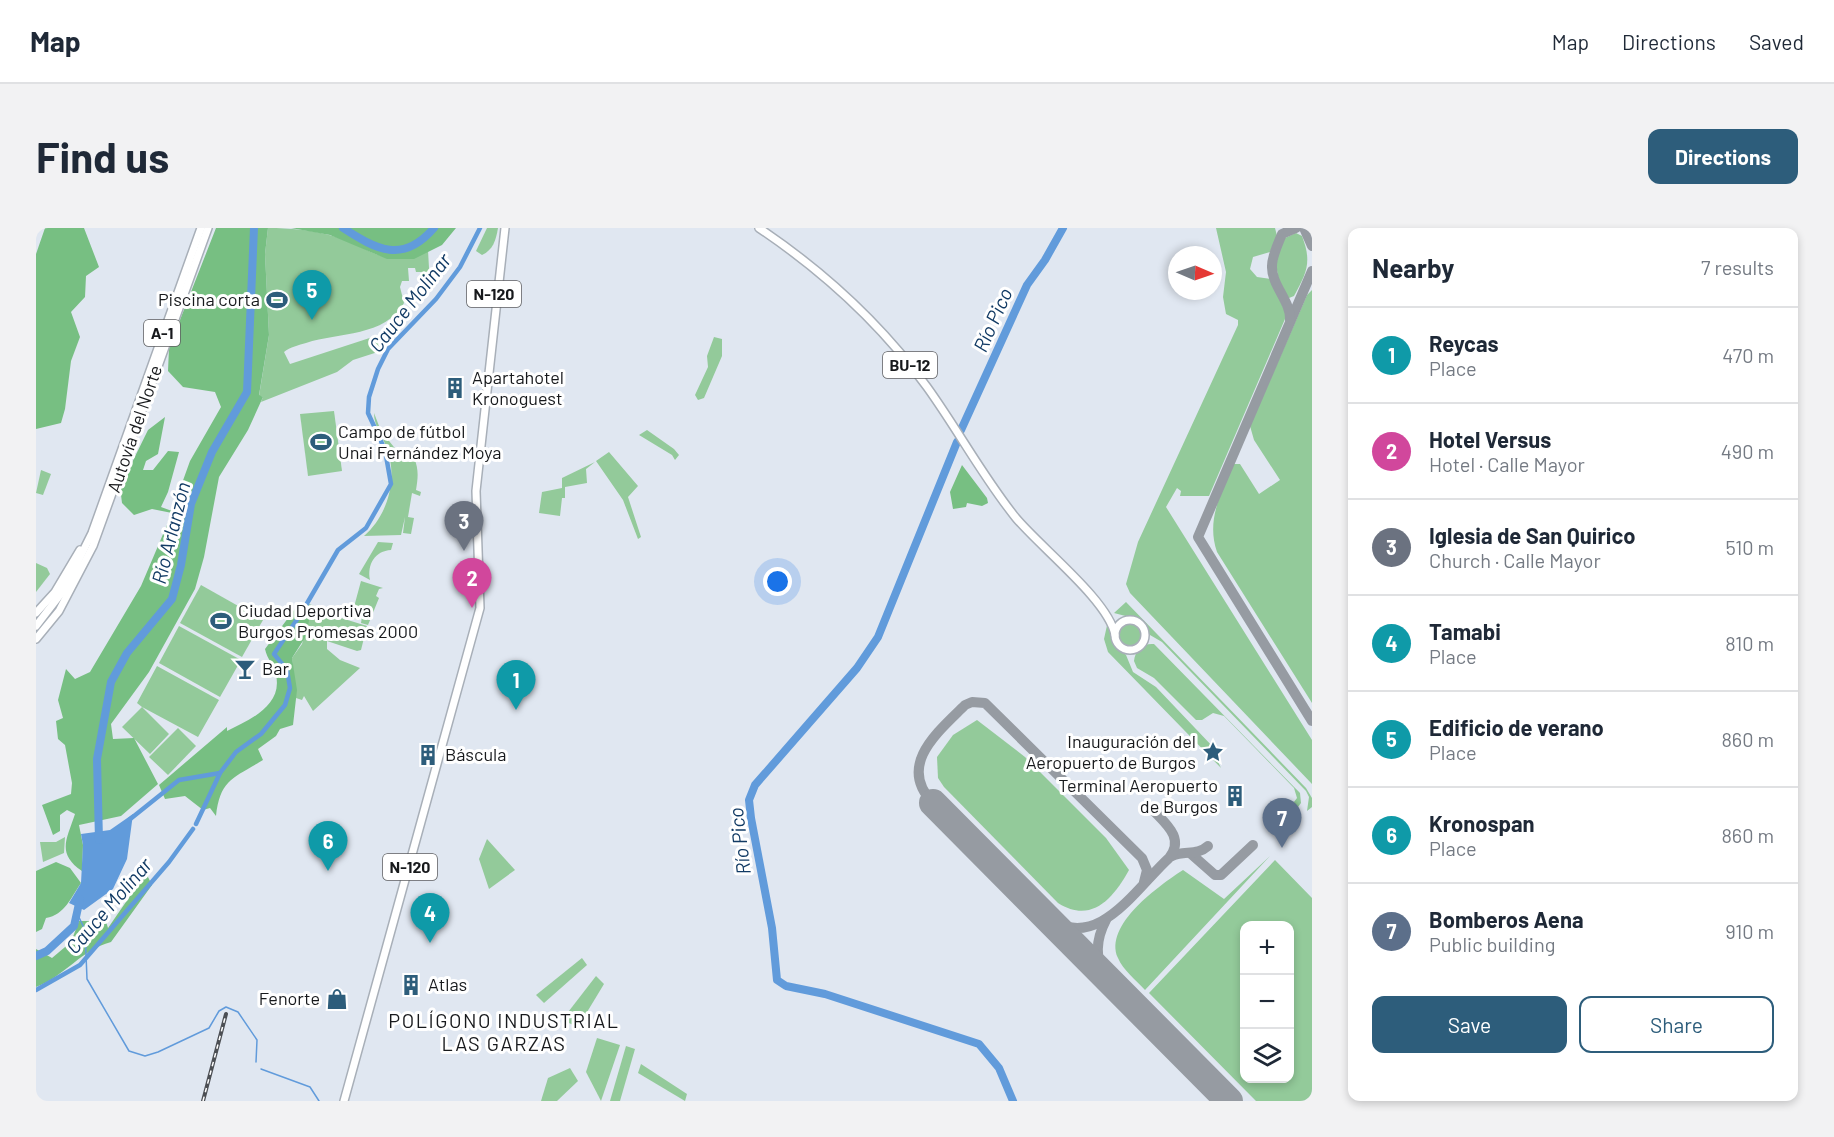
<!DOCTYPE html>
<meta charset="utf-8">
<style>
body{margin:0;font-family:Barlow,sans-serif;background:#f2f2f3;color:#1f2937}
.controls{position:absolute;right:18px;bottom:18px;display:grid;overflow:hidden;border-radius:12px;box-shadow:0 3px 9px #0003}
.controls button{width:54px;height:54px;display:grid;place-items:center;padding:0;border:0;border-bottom:2px solid #e0e1e3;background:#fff;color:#1f2937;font:30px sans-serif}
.compass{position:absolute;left:1132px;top:18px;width:54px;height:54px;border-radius:50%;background:#fff;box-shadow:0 3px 9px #0003;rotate:92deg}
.you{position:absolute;left:742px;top:354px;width:21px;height:21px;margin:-15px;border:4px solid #fff;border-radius:50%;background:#1a73e8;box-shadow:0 0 0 9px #1a73e833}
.badge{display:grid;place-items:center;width:39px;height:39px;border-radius:50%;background:#2d5d7b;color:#fff;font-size:20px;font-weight:700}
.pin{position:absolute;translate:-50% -50px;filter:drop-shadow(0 2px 3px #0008)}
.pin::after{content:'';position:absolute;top:32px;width:21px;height:18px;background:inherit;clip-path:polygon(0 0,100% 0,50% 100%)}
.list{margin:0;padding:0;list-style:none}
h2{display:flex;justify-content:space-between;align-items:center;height:78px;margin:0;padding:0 24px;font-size:26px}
h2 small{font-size:20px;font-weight:400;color:#747a83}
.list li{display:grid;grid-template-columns:39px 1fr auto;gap:18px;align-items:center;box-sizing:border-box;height:96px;padding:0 24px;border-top:2px solid #e0e1e3}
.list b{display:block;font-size:22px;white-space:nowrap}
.list p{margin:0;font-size:20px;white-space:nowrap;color:#747a83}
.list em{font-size:20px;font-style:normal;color:#747a83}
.actions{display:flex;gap:12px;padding:18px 24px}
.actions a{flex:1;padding:14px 0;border:2px solid #2d5d7b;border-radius:12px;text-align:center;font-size:21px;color:#2d5d7b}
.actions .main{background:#2d5d7b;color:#fff}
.icon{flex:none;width:33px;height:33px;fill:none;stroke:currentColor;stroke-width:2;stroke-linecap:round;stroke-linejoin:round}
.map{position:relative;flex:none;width:1276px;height:873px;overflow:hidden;border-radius:12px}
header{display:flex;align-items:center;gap:36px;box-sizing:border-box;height:84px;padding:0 30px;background:#fff;border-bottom:2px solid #e0e1e3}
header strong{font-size:28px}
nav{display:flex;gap:33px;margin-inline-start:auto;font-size:21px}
.intro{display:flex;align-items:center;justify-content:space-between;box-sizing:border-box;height:144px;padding:0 36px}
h1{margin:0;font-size:42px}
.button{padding:15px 27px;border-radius:12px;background:#2d5d7b;color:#fff;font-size:21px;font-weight:700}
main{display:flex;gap:36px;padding:0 36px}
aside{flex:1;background:#fff;border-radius:12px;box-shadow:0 3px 9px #0003}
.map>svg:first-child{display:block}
.green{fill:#93ca9a;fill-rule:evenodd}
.forest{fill:#77bf82}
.water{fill:#619bdb}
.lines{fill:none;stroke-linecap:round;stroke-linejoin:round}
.stream{stroke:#619bdb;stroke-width:1.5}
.canal{stroke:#619bdb;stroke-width:4.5}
.river{stroke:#619bdb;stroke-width:8}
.taxiway{stroke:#969ba2;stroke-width:10}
.runway{stroke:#969ba2;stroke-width:28}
.highway-casing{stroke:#a8afb8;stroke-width:10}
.highway{stroke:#fff;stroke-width:7}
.rail-casing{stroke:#4c4f54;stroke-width:4}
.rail{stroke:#fff;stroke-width:1.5;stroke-dasharray:4.5;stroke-linecap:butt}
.labels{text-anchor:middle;stroke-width:6;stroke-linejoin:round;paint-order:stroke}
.shield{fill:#fff;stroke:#5d5e60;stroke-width:1.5}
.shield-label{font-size:16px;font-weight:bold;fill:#17191c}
.poi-label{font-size:18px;fill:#17191c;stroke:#fff;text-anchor:start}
.street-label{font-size:18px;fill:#17191c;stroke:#fff}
.water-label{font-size:20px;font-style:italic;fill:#113a64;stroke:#fff}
.neighbourhood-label{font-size:20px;letter-spacing:1.5px;fill:#17191c;stroke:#fff}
</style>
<header>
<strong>Map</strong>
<nav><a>Map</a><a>Directions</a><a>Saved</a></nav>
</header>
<div class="intro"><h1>Find us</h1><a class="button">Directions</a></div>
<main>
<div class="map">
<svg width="1276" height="873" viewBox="0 0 1276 873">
<rect width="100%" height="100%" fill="#e0e7f1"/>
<g class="green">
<path d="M 232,0 C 254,0 276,2 297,8 C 332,18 354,45 392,22 L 393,40 L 398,46 L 386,52 L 385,44 L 380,44 L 379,40 L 372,40 L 373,53 L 366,53 L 364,59 L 368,75 C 349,109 303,104 270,115 C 263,117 254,119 248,124 L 254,136 L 352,104 L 348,122 L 317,132 L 301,144 L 225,174 L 227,169 L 223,168 L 233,107 L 229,26 Z"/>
<path d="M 451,0 L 462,0 C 460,12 457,22 446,27 L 440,23 Z"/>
<path d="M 1180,0 L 1239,0 L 1241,8 L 1234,24 L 1217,29 L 1214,41 L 1221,49 L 1235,51 L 1250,86 L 1249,91 L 1173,268 L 1144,268 L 1145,263 L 1141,260 L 1130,279 L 1276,512 L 1276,556 L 1094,365 L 1090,356 L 1102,314 L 1202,97 L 1202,92 L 1190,86 L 1187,69 L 1190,44 Z"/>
<path d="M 1260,5 L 1266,8 C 1276,34 1271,44 1258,68 L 1253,70 C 1238,51 1237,30 1249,10 Z"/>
<path d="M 1276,62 L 1276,475 L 1181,324 C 1170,292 1185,266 1197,236 L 1204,236 L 1223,266 L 1244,252 L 1218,212 L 1214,198 L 1271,67 Z"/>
<path d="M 678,109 L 686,111 L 686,128 L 668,170 L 662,172 L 659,167 L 672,139 L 671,128 Z"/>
<path d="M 298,183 L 306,243 L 272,248 L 264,186 Z"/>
<path d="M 338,185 L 345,203 L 370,234 L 378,230 C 383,241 382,250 380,262 L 385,264 L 384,268 L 376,265 L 372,289 L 378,290 L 375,306 L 367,305 L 369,289 L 365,307 L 328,308 C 352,287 362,251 351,220 C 346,208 338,198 338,185 Z"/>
<path d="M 611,202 L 638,221 L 643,227 L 639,232 L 636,227 L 603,207 Z"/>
<path d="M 573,224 L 602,258 L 592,269 L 605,309 L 602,311 L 587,272 L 560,233 Z"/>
<path d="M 559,234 L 550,241 L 551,255 L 529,259 L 529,270 L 526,270 L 524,288 L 503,285 L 506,264 L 526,260 L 526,250 Z"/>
<path d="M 5,242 L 15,246 L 7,267 L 0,265 Z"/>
<path d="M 342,314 L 357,315 L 355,322 C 339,323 331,336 334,352 L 323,346 Z"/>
<path d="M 0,335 L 11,340 L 14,346 L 0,364 Z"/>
<path d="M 325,353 L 347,360 L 343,361 L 340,368 L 343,370 L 332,397 L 325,395 L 326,389 L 323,392 L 315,390 Z"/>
<path d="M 165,357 L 227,392 L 206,429 L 144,395 Z"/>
<path d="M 1090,374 L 1270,560 L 1276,570 L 1276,579 L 1271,583 L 1273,569 L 1270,563 L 1126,414 L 1114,407 L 1101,391 L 1078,385 Z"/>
<path d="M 276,377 L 302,389 L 331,398 L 325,422 L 321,423 L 291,413 L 291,421 L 304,432 L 324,440 L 277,483 L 268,468 L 266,472 L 260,470 L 256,430 L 266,416 Z"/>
<path d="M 1072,393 L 1078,415 L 1090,427 L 1097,444 L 1120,459 L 1178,520 L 1177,523 L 1185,540 L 1072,424 L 1068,411 Z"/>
<circle cx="1094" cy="407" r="12"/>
<path d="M 143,398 L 205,432 L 184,469 L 123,435 Z"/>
<path d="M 1118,416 L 1264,565 L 1265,575 L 1259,583 L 1254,579 L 1261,570 L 1258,560 L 1188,488 L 1177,485 L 1166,492 L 1160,492 L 1118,450 L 1101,440 L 1098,433 C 1099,422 1107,415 1118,416 Z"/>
<path d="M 121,438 L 183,472 L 162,509 L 106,479 L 133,506 L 114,526 L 86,499 L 106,479 L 101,475 Z"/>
<path d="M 941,492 L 989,529 L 1070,610 L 1093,642 C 1077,671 1055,696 1022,675 L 908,559 L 902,550 L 901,529 L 917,507 Z"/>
<path d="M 142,500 L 160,518 L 132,547 L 113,529 Z"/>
<path d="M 29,609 L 28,625 L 7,634 L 4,614 L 20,614 Z"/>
<path d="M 451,611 L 479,642 L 453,661 L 443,631 Z"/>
<path d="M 1234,628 L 1109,762 C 1100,752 1087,742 1082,730 C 1067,697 1124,657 1147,642 L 1188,671 Z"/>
<path d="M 1239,632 L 1276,670 L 1276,873 L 1220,873 L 1113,765 ZM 1208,698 L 1254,698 L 1254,850 L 1208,850 Z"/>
<path d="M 546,730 L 551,737 L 508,775 L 500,767 Z"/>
<path d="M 560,748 L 568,756 L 542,799 L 526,792 Z"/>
<path d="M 561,810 L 584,817 L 565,873 L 550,844 Z"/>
<path d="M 590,818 L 599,821 L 584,873 L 574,873 Z"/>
<path d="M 605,836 L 651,866 L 649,873 L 602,845 Z"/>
<path d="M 534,840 L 542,853 L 521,873 L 505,873 L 512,850 Z"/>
</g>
<g class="forest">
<path d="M 9,0 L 48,0 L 63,39 L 50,48 L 49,69 L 35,84 L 44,109 L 35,133 L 29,181 L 25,195 L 0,201 L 0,26 Z"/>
<path d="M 180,0 L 232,0 L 229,26 L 233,107 L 223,167 L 227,169 L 212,202 L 183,249 L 168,329 L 159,361 L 113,444 L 75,496 L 77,511 L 98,510 L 122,556 L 85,588 L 43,597 L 47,617 L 46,643 C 20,625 31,611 39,586 L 31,582 L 24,587 L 24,603 L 17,607 L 6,577 L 35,566 L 36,555 L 29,517 L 22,511 L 20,493 L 27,490 L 22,472 L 30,441 L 39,451 L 54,444 L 105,358 L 136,285 L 116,281 L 98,287 L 86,275 L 84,259 L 112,202 L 129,189 L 122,226 L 110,233 L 107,242 L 117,242 L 132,223 L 143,224 L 132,264 L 125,279 L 136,283 L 154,233 L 185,179 L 179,164 L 147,159 L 132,143 L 133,120 Z"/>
<path d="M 255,0 L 420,0 L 406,17 L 378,31 L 351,31 L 294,7 Z"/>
<path d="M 926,237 L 951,270 L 952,275 L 946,278 L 931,275 L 930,279 L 917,281 L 914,264 Z"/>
<path d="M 264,374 L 276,377 L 270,408 L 256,430 L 261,462 L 257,497 L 244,501 L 240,508 L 222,521 L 227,532 C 198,550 184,551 180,588 L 174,580 L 167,582 L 149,568 L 129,571 L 123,557 L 191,499 L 191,503 C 213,492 247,478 240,447 C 238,437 231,431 229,421 Z"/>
<path d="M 20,634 L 34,640 L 45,655 C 35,669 29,687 10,690 L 6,701 L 0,704 L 0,643 Z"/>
<path d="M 110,645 L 116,657 L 75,714 C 45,722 29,748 0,759 L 0,721 L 16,730 L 35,714 L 43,693 L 57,693 L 67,684 L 72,700 Z"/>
</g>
<path class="water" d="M 97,586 L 91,631 L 77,661 L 48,682 L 33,675 L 45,655 L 47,617 L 45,606 L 74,602 Z"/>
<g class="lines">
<g class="stream">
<path d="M 41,685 L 49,702 L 51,751 L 93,823 L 109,828 L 122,824 L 173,800 L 183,783 L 190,779 L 202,784 L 221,812 L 220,834"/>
<path d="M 225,841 L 274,859 L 283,873"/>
</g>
<g class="canal">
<path d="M 93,592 L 143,552 L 184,545"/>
<path d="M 160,596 L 184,545 L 200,524 L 225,506 L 249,477 L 254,460 L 251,442 L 238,426 L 266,384 L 302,322 L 330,300 L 355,256 L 349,222 L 332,185 L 333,169 L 342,141 L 352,121 L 400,71 L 424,39 L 444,0"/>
<path d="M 0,762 L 44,737 L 133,634 L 157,601"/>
</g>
<g class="river">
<path d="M 307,0 C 341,22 367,36 398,0"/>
<path d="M 925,202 L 991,57 L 1009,32 L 1027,0"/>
<path d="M 921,214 L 842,409 L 821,440 L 719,557 L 713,572 L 715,590 L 736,700 L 741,752 L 750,758 L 789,766 L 943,816 L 963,840 L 977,873"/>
<path d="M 63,612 L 61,531 L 75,454 L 91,425 L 136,371 L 145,337 L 155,276 L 176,224 L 211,164 L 218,0"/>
<path d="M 0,728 L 11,723 L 38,698 L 44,671"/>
</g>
<g class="taxiway">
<path d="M 1268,0 L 1276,18"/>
<path d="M 1276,43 L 1162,309 L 1276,493"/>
<path d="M 1254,92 C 1255,73 1235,57 1236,38 C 1236,28 1242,16 1246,6 L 1260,0"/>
<path d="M 897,575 C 860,537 903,503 929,477 L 936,474 L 949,475 L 1106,630 L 1111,642 L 1108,654"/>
<path d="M 1154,625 L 1179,647 L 1185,647 L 1217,617"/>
<path d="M 1136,628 C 1148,622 1161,628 1172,618"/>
<path d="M 1011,689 C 1061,726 1099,661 1133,630 C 1149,610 1130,596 1116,581"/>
<path d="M 1069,748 C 1058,729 1060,711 1070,692"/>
</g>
<path class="runway" d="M 897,575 L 1193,873"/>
<defs>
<g id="highway">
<path d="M 723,0 C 787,43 845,96 891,159 C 922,202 947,249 980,290 C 1005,320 1073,373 1079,407"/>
<path d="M 0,385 L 19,364 L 44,322"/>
<circle cx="1094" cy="407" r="15"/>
<path d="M 0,398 L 27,363 L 56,305 L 165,0"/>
<path d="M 0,411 L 23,383 L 57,318 L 172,0"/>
<path d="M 308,873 L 444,380 L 440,263 L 469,0"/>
</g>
</defs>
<use href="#highway" class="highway-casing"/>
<use href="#highway" class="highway"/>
<defs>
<path id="rail" d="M 167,873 L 190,786"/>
</defs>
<use href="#rail" class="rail-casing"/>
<use href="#rail" class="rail"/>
</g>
<defs>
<symbol id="stadium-bare" viewBox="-9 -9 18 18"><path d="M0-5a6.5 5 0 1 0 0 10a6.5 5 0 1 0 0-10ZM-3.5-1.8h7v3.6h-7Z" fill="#2d5d7b" stroke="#fff" stroke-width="2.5" paint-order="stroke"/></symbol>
<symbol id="building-bare" viewBox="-9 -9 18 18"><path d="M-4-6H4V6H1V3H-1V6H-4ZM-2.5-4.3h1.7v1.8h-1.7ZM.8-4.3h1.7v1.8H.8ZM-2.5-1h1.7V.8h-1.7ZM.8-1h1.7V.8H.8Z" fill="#2d5d7b" stroke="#fff" stroke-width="2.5" paint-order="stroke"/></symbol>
<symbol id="bar-bare" viewBox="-9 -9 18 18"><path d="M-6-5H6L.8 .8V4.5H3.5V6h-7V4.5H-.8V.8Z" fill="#2d5d7b" stroke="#fff" stroke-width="2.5" paint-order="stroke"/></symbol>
<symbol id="sight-bare" viewBox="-9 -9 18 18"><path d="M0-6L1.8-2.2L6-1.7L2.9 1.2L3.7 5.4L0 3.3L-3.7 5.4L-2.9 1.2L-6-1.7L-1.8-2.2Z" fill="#2d5d7b" stroke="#fff" stroke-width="2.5" paint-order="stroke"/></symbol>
<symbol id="shop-bare" viewBox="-9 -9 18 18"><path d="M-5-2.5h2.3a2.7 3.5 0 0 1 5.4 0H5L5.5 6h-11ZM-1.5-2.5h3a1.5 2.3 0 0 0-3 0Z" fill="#2d5d7b" stroke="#fff" stroke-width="2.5" paint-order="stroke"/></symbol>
</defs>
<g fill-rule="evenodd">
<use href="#stadium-bare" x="226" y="57" width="30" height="30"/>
<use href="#building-bare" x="404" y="145" width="30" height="30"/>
<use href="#stadium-bare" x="270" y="199" width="30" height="30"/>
<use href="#stadium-bare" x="170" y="378" width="30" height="30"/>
<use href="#bar-bare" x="194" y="426" width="30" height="30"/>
<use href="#sight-bare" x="1162" y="509" width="30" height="30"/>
<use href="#building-bare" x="377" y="512" width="30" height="30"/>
<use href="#building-bare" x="1184" y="553" width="30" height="30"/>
<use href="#building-bare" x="360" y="742" width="30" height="30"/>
<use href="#shop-bare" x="286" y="756" width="30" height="30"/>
</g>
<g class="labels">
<g class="shield">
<rect x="431" y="53" width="54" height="26" rx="4.5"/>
<rect x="108" y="92" width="36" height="26" rx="4.5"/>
<rect x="847" y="124" width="54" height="26" rx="4.5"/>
<rect x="347" y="626" width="54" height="26" rx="4.5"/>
</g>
<g class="shield-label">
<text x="458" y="72">N-120</text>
<text x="126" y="111">A-1</text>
<text x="874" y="143">BU-12</text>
<text x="374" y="645">N-120</text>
</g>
<g class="poi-label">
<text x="224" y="78" text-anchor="end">Piscina corta</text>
<text x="436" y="156">Apartahotel<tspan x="436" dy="21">Kronoguest</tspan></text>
<text x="302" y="210">Campo de fútbol<tspan x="302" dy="21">Unai Fernández Moya</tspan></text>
<text x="202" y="389">Ciudad Deportiva<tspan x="202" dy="21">Burgos Promesas 2000</tspan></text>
<text x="226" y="447">Bar</text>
<text x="1160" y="520" text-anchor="end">Inauguración del<tspan x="1160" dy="21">Aeropuerto de Burgos</tspan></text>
<text x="409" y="533">Báscula</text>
<text x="1182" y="564" text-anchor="end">Terminal Aeropuerto<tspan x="1182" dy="21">de Burgos</tspan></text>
<text x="392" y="763">Atlas</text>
<text x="284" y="777" text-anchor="end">Fenorte</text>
</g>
<g class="street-label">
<text transform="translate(99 201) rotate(-71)" y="6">Autovía del Norte</text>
</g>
<g class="water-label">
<text transform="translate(374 75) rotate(-52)" y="7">Cauce Molinar</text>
<text transform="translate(957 92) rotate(-66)" y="7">Río Pico</text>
<text transform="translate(135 305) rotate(-76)" y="7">Río Arlanzón</text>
<text transform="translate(704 613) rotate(-97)" y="7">Río Pico</text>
<text transform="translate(73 678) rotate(-49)" y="7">Cauce Molinar</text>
</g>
<g class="neighbourhood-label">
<text x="468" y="800">POLÍGONO INDUSTRIAL<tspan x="468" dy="23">LAS GARZAS</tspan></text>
</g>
</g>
</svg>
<div class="controls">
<button>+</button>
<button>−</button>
<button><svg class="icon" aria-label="layers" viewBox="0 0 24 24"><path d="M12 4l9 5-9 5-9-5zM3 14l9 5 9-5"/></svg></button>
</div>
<svg class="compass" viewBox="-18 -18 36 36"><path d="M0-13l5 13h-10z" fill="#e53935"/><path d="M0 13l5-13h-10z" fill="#747a83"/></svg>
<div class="you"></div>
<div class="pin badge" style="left:480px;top:482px;background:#0f9aa8">1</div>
<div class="pin badge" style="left:436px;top:380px;background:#d1479c">2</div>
<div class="pin badge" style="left:428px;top:323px;background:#6b7280">3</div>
<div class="pin badge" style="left:394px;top:715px;background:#0f9aa8">4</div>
<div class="pin badge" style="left:276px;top:92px;background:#0f9aa8">5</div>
<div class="pin badge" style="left:292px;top:643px;background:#0f9aa8">6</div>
<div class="pin badge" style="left:1246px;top:620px;background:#5c6f8a">7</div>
</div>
<aside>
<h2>Nearby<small>7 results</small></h2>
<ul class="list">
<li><span class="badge" style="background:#0f9aa8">1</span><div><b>Reycas</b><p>Place</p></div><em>470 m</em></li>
<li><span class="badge" style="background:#d1479c">2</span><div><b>Hotel Versus</b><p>Hotel · Calle Mayor</p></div><em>490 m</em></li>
<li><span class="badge" style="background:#6b7280">3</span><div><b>Iglesia de San Quirico</b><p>Church · Calle Mayor</p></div><em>510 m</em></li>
<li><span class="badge" style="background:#0f9aa8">4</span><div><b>Tamabi</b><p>Place</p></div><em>810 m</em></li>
<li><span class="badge" style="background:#0f9aa8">5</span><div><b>Edificio de verano</b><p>Place</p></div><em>860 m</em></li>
<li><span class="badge" style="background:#0f9aa8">6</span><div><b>Kronospan</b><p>Place</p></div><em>860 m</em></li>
<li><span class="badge" style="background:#5c6f8a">7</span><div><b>Bomberos Aena</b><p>Public building</p></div><em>910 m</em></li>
</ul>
<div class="actions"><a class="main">Save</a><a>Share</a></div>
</aside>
</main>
